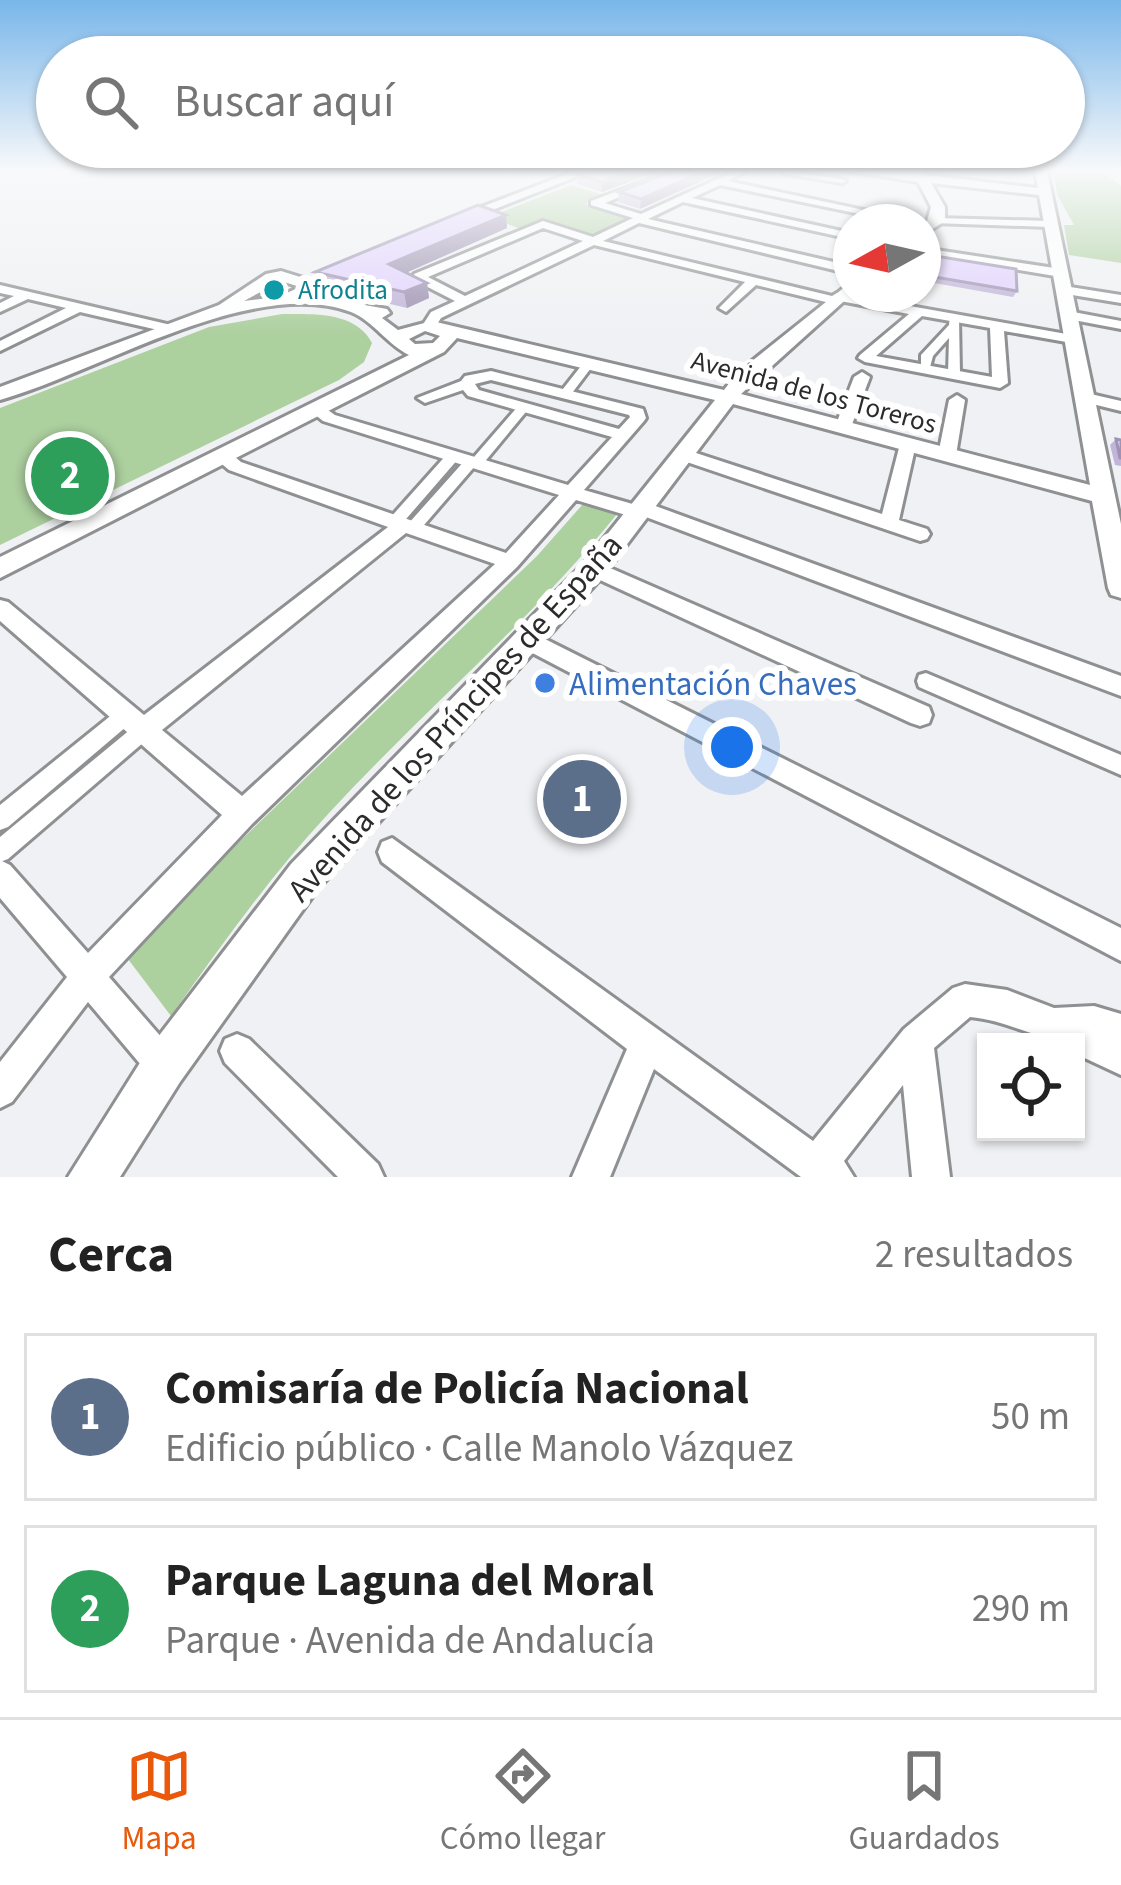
<!DOCTYPE html>
<html lang="es">
<meta charset="utf-8">
<style>
body{margin:0;font-family:"Source Sans 3",sans-serif;background:#f2f2f2;color:#222}
.controls{position:absolute;right:36px;bottom:36px;display:grid;overflow:hidden;border-radius:0px;box-shadow:0 3px 9px #0004}
.controls button{width:108px;height:108px;display:grid;place-items:center;padding:0;border:0;border-bottom:3px solid #e0e0e0;background:#fff;color:#222;font:60px sans-serif}
.compass{position:absolute;left:833px;top:204px;width:108px;height:108px;border-radius:50%;background:#fff;box-shadow:0 3px 9px #0004;rotate:262deg}
.you{position:absolute;left:732px;top:747px;width:42px;height:42px;margin:-30px;border:9px solid #fff;border-radius:50%;background:#1a73e8;box-shadow:0 0 0 18px #1a73e833}
.badge{display:grid;place-items:center;width:78px;height:78px;border-radius:50%;background:#ea580c;color:#fff;font-size:39px;font-weight:700}
.pin{position:absolute;translate:-50% -50%;border:6px solid #fff;box-shadow:0 3px 12px #0006}
.list{margin:0;padding:0;list-style:none}
h2{display:flex;justify-content:space-between;align-items:center;height:156px;margin:0;padding:0 48px;font-size:51px}
h2 small{font-size:39px;font-weight:400;color:#767676}
.list li{display:grid;grid-template-columns:78px 1fr auto;gap:36px;align-items:center;box-sizing:border-box;height:168px;margin:0 24px 24px;padding:0 24px;border:3px solid #e0e0e0;border-radius:0px}
.list b{display:block;font-size:45px;white-space:nowrap}
.list p{margin:0;font-size:39px;white-space:nowrap;color:#767676}
.list em{font-size:39px;font-style:normal;color:#767676}
.icon{flex:none;width:66px;height:66px;fill:none;stroke:currentColor;stroke-width:2;stroke-linecap:round;stroke-linejoin:round}
.map{position:relative;flex:none;width:1121px;height:1177px;overflow:hidden}
.search{position:absolute;background:#fff;box-shadow:0 3px 9px #0004;left:36px;right:36px;top:36px;height:132px;display:flex;align-items:center;gap:30px;box-sizing:border-box;padding:0 42px;border-radius:66px;color:#767676;font-size:45px}
.sheet{height:540px;background:#fff}
nav{display:flex;justify-content:space-around;align-items:center;box-sizing:border-box;height:168px;border-top:3px solid #e0e0e0;background:#fff;font-size:33px;color:#767676}
nav a{display:grid;justify-items:center;gap:6px}
nav .on{color:#ea580c}
.map>svg:first-child{display:block}
.green{fill:#add09f}
.lines{fill:none;stroke-linecap:round;stroke-linejoin:round}
.pedestrian-casing{stroke:#8e9092;stroke-width:6}
.minor-casing{stroke:#8e9092;stroke-width:6}
.tertiary-casing{stroke:#8e9092;stroke-width:6}
.pedestrian{fill:#fff;fill-rule:evenodd}
.minor{fill:#fff;fill-rule:evenodd}
.tertiary{fill:#fff;fill-rule:evenodd}
.wall{fill:#c2b5da}
.shaded-wall{fill:#9e93b2}
.building{fill:#e1d2fe;stroke:#9e93b2;stroke-width:3}
.culture-dot{fill:#0f9aa8;stroke:#fff;stroke-width:4.5}
.shop-dot{fill:#3f7fe0;stroke:#fff;stroke-width:4.5}
.labels{text-anchor:middle;stroke-width:12;stroke-linejoin:round;paint-order:stroke}
.far-culture-label{font-size:27px;fill:#0d838f;stroke:#fff;text-anchor:start}
.far-street-label{font-size:27px;fill:#2b2b2c;stroke:#fff}
.shop-label{font-size:33px;fill:#366cbe;stroke:#fff;text-anchor:start}
.street-label{font-size:33px;fill:#2b2b2c;stroke:#fff}
</style>
<div class="map">
<svg width="1121" height="1177" viewBox="0 0 1121 1177">
<rect width="100%" height="100%" fill="#f0f1f4"/>
<g class="green">
<path d="M 1054,171 L 1101,171 L 1121,186 L 1121,263 L 1069,255 L 1064,225 L 1074,225 L 1057,194 Z"/>
<path d="M 571,185 L 603,195 L 585,204 L 629,218 L 590,236 L 544,219 L 521,229 L 489,217 Z"/>
<path d="M 282,314 C 312,314 356,311 372,343 L 364,362 L 339,380 L 0,545 L 0,408 L 209,327 Z"/>
<path d="M 583,504 L 617,514 C 530,622 423,711 329,813 C 270,876 221,946 171,1016 L 128,959 L 239,842 L 537,556 Z"/>
</g>
<g class="lines">
<defs>
<g id="pedestrian">
<path d="M 782,171 L 842,179 L 846,181 L 842,183 L 785,174 Z"/>
<path d="M 950,316 L 959,318 L 960,374 L 954,378 L 948,374 L 949,338 L 933,356 L 929,371 L 921,371 L 921,355 L 949,325 Z"/>
<path d="M 581,366 L 591,368 L 569,397 L 561,397 L 559,394 Z"/>
<path d="M 524,403 L 530,407 L 482,465 L 475,466 L 418,532 L 408,532 L 405,528 L 408,524 L 467,458 L 474,457 L 520,404 Z"/>
<path d="M 454,451 L 461,455 L 459,458 L 400,526 L 390,526 L 387,522 L 390,518 L 449,452 Z"/>
<path d="M 926,673 L 1121,755 L 1121,775 L 919,687 L 917,681 L 919,675 Z"/>
<path d="M 126,706 L 133,709 L 136,715 L 133,721 L 8,827 L 0,830 L 0,805 L 119,709 Z"/>
<path d="M 144,721 L 151,724 L 154,730 L 151,736 L 8,859 L 0,862 L 0,837 L 137,724 Z"/>
</g>
<g id="minor">
<path d="M 671,171 L 684,171 L 605,203 L 641,214 L 735,171 L 746,171 L 728,181 L 920,222 L 899,222 L 720,185 L 692,198 L 851,233 L 851,239 L 683,202 L 648,219 L 851,266 L 851,274 L 639,223 L 603,241 L 832,296 L 837,293 L 1072,335 L 1079,339 L 1072,343 L 1004,331 L 1008,383 L 1000,388 L 865,362 L 858,358 L 860,355 L 909,314 L 840,301 L 834,304 L 756,285 L 726,312 L 719,308 L 745,282 L 594,245 L 441,318 L 434,329 L 422,326 L 431,312 L 455,301 L 414,280 L 414,274 L 543,221 L 593,237 L 633,218 L 591,205 L 591,201 ZM 543,228 L 583,241 L 465,296 L 428,277 ZM 922,316 L 990,328 L 992,377 L 876,356 Z"/>
<path d="M 938,218 L 1050,221 L 1055,224 L 1050,227 L 934,223 Z"/>
<path d="M 923,248 L 1061,269 L 1067,273 L 1061,277 L 923,254 Z"/>
<path d="M 0,285 L 171,325 L 178,329 L 171,333 L 80,312 L 0,351 L 0,341 L 66,308 L 28,299 L 0,312 L 0,303 L 14,296 L 0,293 Z"/>
<path d="M 1064,286 L 1121,295 L 1121,303 L 1060,293 L 1058,290 Z"/>
<path d="M 1068,311 L 1121,321 L 1121,329 L 1063,318 L 1061,315 Z"/>
<path d="M 491,371 L 643,409 L 646,418 L 644,421 L 584,490 L 636,505 L 650,504 L 1121,676 L 1121,696 L 646,517 L 639,519 L 576,500 L 517,567 L 252,824 L 109,977 L 176,1054 L 181,1066 L 176,1078 L 164,1083 L 152,1078 L 88,1002 L 12,1102 L 0,1108 L 0,1062 L 67,977 L 0,898 L 0,860 L 10,865 L 88,953 L 222,815 L 0,621 L 0,600 L 8,602 L 144,715 L 388,527 L 229,470 L 217,460 L 217,452 L 229,452 L 241,462 L 506,553 L 559,495 L 323,421 L 308,409 L 310,406 L 322,406 L 335,415 L 568,485 L 612,437 L 468,396 L 463,390 L 425,403 L 417,398 L 461,381 L 465,376 ZM 491,380 L 629,415 L 630,417 L 619,429 L 479,390 L 475,384 ZM 406,533 L 495,564 L 242,796 L 162,730 Z"/>
<path d="M 862,372 L 870,377 L 851,427 L 849,430 L 837,430 L 835,427 L 854,377 Z"/>
<path d="M 1082,392 L 1121,401 L 1121,411 L 1076,400 L 1076,394 Z"/>
<path d="M 957,395 L 965,400 L 956,455 L 947,460 L 938,455 L 949,400 Z"/>
<path d="M 908,439 L 916,444 L 899,520 L 927,529 L 930,534 L 927,539 L 920,541 L 678,459 L 675,455 L 678,451 L 690,451 L 882,514 L 900,444 Z"/>
<path d="M 594,561 L 929,707 L 932,715 L 929,723 L 920,726 L 911,723 L 587,574 L 584,569 L 587,564 Z"/>
<path d="M 529,631 L 1121,928 L 1121,961 L 521,647 L 518,640 L 521,633 Z"/>
<path d="M 392,838 L 813,1141 L 904,1029 L 953,988 L 965,984 L 1007,990 L 1054,1008 L 1094,1006 L 1121,1014 L 1121,1075 L 1076,1054 L 1076,1042 C 1040,1042 1008,1020 970,1017 L 934,1048 L 950,1177 L 912,1177 L 903,1085 L 844,1161 L 854,1177 L 801,1177 L 654,1069 L 610,1177 L 572,1177 L 627,1049 L 382,862 L 378,852 L 382,842 Z"/>
<path d="M 237,1034 L 249,1039 L 378,1164 L 384,1177 L 338,1177 L 225,1063 L 220,1051 L 225,1039 Z"/>
</g>
<g id="tertiary">
<path d="M 575,171 L 591,171 L 457,224 L 445,221 Z"/>
<path d="M 848,171 L 924,171 L 926,175 L 1038,188 L 1035,171 L 1047,171 L 1121,524 L 1121,598 L 1111,595 L 1108,588 L 1092,501 L 733,404 L 603,576 L 317,890 L 180,1082 L 120,1177 L 68,1177 L 148,1050 L 291,864 L 585,562 L 715,400 L 457,338 L 444,352 L 0,578 L 0,557 L 409,355 C 388,345 372,320 351,312 C 252,275 97,373 0,400 L 0,387 L 219,305 L 266,274 L 281,271 L 310,280 L 308,295 L 387,309 L 390,313 L 382,318 L 398,330 L 432,321 L 724,390 L 737,373 L 851,282 L 852,294 L 741,394 L 1090,485 L 1039,195 L 931,183 L 945,207 L 945,221 L 923,235 L 931,207 L 918,182 ZM 281,281 L 300,287 L 278,297 L 244,301 ZM 425,331 L 440,336 L 433,343 L 415,344 L 409,339 Z"/>
</g>
</defs>
<use href="#pedestrian" class="pedestrian-casing"/>
<use href="#minor" class="minor-casing"/>
<use href="#tertiary" class="tertiary-casing"/>
<use href="#pedestrian" class="pedestrian"/>
<use href="#minor" class="minor"/>
<use href="#tertiary" class="tertiary"/>
</g>
<g class="wall">
<path d="M 588,171 L 659,171 L 602,192 L 577,184 L 577,174 Z"/>
<path d="M 673,171 L 724,171 L 640,209 L 618,202 L 619,192 Z"/>
<path d="M 506,215 L 507,228 L 406,273 L 427,283 L 429,298 L 407,308 L 319,287 L 315,272 Z"/>
<path d="M 923,254 L 1017,291 L 1013,297 L 923,281 Z"/>
<path d="M 1116,439 L 1121,440 L 1121,466 L 1115,465 L 1110,445 Z"/>
</g>
<g class="shaded-wall">
<path d="M 633,171 L 659,171 L 602,192 L 602,182 Z"/>
<path d="M 704,171 L 724,171 L 640,209 L 641,199 Z"/>
<path d="M 506,215 L 507,228 L 392,279 L 389,264 Z"/>
<path d="M 427,283 L 429,298 L 407,308 L 404,292 Z"/>
</g>
<g class="building">
<path d="M 588,171 L 633,171 L 602,182 L 577,174 Z"/>
<path d="M 673,171 L 704,171 L 641,199 L 619,192 Z"/>
<path d="M 478,205 L 506,215 L 389,264 L 427,283 L 404,292 L 315,272 Z"/>
<path d="M 923,254 L 1016,269 L 1017,291 L 923,275 Z"/>
<path d="M 1116,439 L 1121,440 L 1121,458 L 1120,458 Z"/>
</g>
<linearGradient id="sky" x2="0" y2="1"><stop stop-color="#79b6ea"/><stop offset="0.51" stop-color="#f8f9fa"/><stop offset="1" stop-color="#f8f9fa" stop-opacity="0"/></linearGradient>
<rect width="1121" height="335" fill="url(#sky)"/>
<circle class="culture-dot" cx="274" cy="290" r="12"/>
<circle class="shop-dot" cx="545" cy="683" r="12"/>
<g class="labels">
<g class="far-culture-label">
<text x="298" y="299">Afrodita</text>
</g>
<g class="far-street-label">
<text transform="translate(814 392) rotate(15)" y="9">Avenida de los Toreros</text>
</g>
<g class="shop-label">
<text x="569" y="695">Alimentación Chaves</text>
</g>
<g class="street-label">
<text transform="translate(454 717) rotate(-48)" y="12">Avenida de los Príncipes de España</text>
</g>
</g>
</svg>
<div class="controls">
<button><svg class="icon" aria-label="locate" viewBox="0 0 24 24"><circle cx="12" cy="12" r="6"/><path d="M12 2v4M12 18v4M2 12h4M18 12h4"/></svg></button>
</div>
<svg class="compass" viewBox="-18 -18 36 36"><path d="M0-13l5 13h-10z" fill="#e53935"/><path d="M0 13l5-13h-10z" fill="#767676"/></svg>
<div class="you"></div>
<div class="pin badge" style="left:582px;top:799px;background:#5c6f8a">1</div>
<div class="pin badge" style="left:70px;top:476px;background:#2e9e5b">2</div>
<div class="search"><svg class="icon" aria-label="search" viewBox="0 0 24 24"><circle cx="10" cy="10" r="6"/><path d="M15 15l6 6"/></svg>Buscar aquí</div>
</div>
<section class="sheet">
<h2>Cerca<small>2 resultados</small></h2>
<ul class="list">
<li><span class="badge" style="background:#5c6f8a">1</span><div><b>Comisaría de Policía Nacional</b><p>Edificio público · Calle Manolo Vázquez</p></div><em>50 m</em></li>
<li><span class="badge" style="background:#2e9e5b">2</span><div><b>Parque Laguna del Moral</b><p>Parque · Avenida de Andalucía</p></div><em>290 m</em></li>
</ul>
</section>
<nav>
<a class="on"><svg class="icon" aria-label="map" viewBox="0 0 24 24"><path d="M3 6l6-2 6 2 6-2v14l-6 2-6-2-6 2zM9 4v14M15 6v14"/></svg>Mapa</a>
<a><svg class="icon" aria-label="directions" viewBox="0 0 24 24"><path d="M12 3l9 9-9 9-9-9zM9 14v-3h6M13 9l2 2-2 2"/></svg>Cómo llegar</a>
<a><svg class="icon" aria-label="saved" viewBox="0 0 24 24"><path d="M7 4h10v16l-5-4-5 4z"/></svg>Guardados</a>
</nav>
